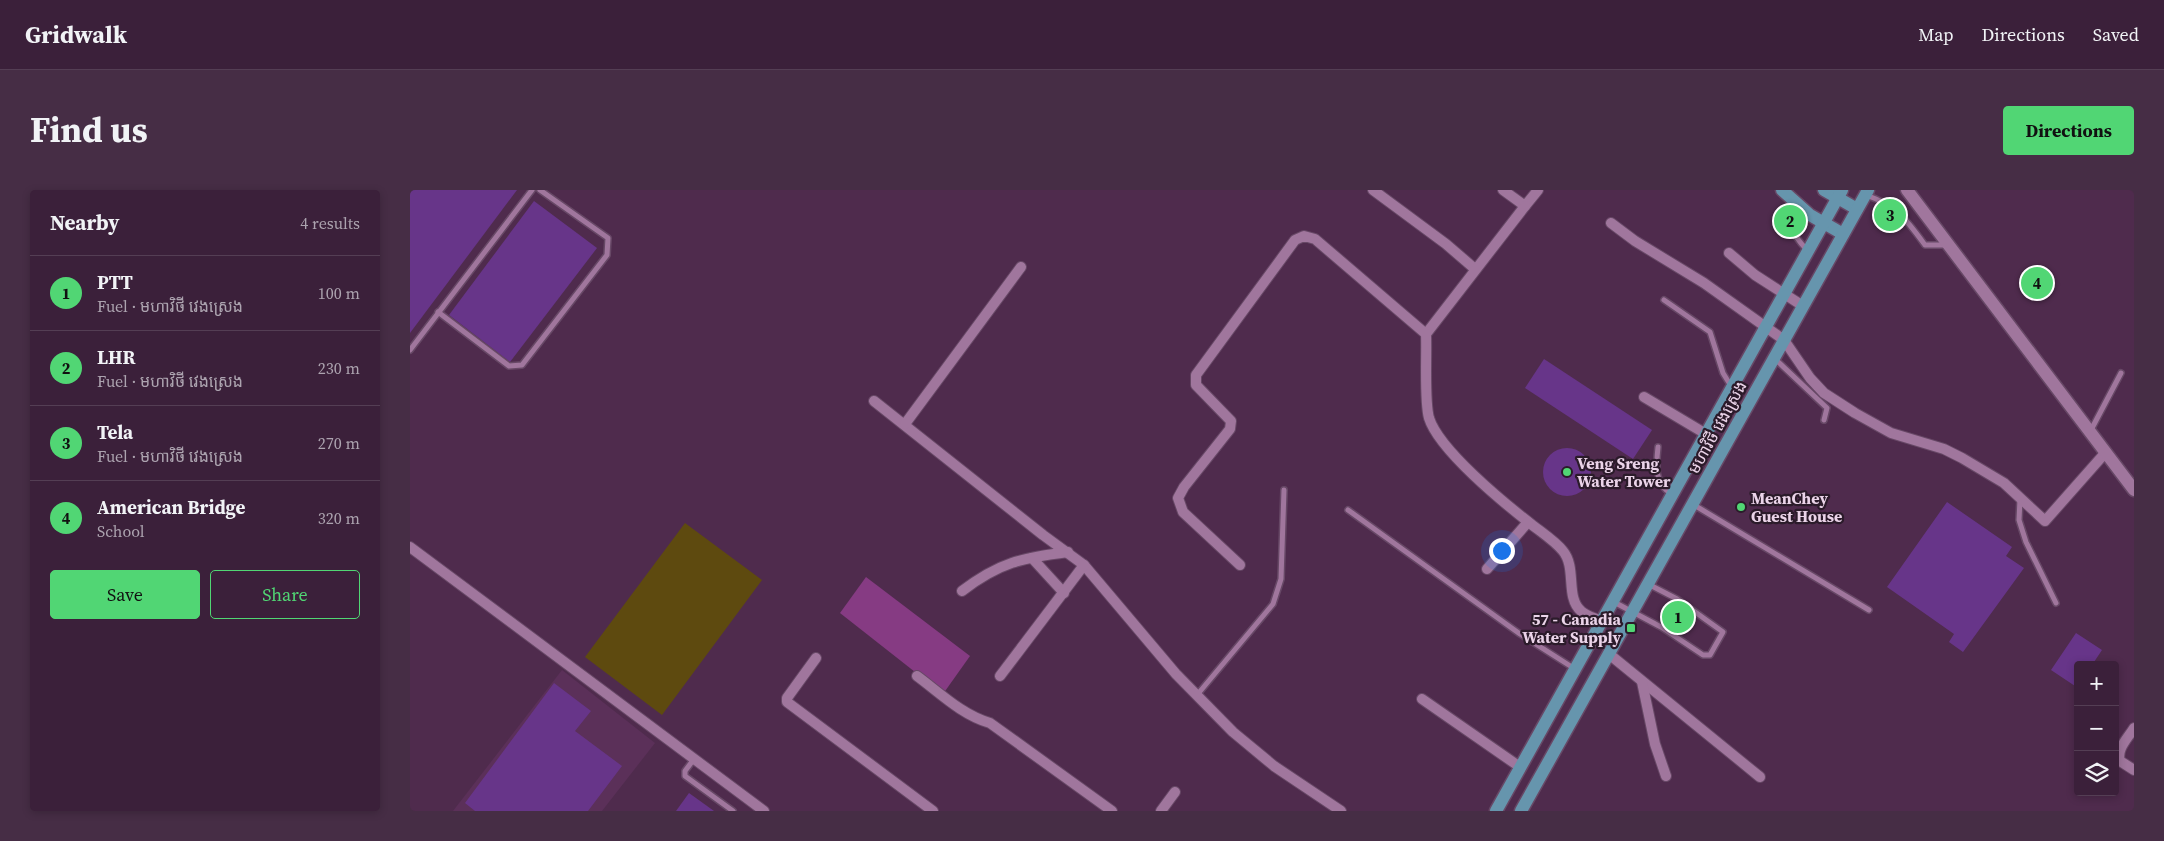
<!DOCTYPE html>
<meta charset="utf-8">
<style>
body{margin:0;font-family:"Source Serif 4","Noto Sans Khmer",serif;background:#462d45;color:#f1f3f6}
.controls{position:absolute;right:15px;bottom:15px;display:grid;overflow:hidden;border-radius:5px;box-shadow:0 2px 8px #0003}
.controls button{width:45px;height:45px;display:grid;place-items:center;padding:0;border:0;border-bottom:1px solid #543e54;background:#3b203a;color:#f1f3f6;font:25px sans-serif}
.you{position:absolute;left:1091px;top:360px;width:18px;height:18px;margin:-12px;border:4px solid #fff;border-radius:50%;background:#1a73e8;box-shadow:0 0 0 8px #1a73e833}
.badge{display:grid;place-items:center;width:32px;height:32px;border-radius:50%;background:#51d674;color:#111;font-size:16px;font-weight:700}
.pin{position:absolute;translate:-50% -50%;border:2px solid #fff;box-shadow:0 1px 5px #0006}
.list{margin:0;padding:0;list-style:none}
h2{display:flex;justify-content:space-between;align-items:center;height:65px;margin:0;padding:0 20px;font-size:21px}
h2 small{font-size:16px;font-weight:400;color:#aca3af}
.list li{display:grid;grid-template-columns:32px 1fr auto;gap:15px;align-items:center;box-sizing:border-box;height:75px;padding:0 20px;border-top:1px solid #543e54}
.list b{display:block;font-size:19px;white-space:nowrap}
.list p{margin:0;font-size:16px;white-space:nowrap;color:#aca3af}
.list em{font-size:16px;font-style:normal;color:#aca3af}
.actions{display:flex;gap:10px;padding:15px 20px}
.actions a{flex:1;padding:11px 0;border:1px solid #51d674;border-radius:5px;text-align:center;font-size:18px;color:#51d674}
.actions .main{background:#51d674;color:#111}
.icon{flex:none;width:28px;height:28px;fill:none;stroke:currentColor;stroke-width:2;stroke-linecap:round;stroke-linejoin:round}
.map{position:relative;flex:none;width:1724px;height:621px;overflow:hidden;border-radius:5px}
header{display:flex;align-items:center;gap:30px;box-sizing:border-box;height:70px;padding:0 25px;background:#3b203a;border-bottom:1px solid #543e54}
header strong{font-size:24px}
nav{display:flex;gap:28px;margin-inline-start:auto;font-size:18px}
.intro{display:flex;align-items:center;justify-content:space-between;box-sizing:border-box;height:120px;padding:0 30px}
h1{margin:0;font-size:35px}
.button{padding:12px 22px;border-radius:5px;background:#51d674;color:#111;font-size:18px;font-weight:700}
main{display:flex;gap:30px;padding:0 30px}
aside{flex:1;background:#3b203a;border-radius:5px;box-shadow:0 2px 8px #0003}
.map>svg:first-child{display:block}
.built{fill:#5b3059}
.green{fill:#5e4a0f}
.water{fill:#863b83}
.building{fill:#673589}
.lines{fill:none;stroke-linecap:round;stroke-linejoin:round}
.service-casing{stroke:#674866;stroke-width:8}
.minor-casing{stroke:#674866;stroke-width:12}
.tertiary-casing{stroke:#674866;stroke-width:15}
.primary-casing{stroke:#674866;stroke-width:15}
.service{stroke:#a0769d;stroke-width:5}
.minor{stroke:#a0769d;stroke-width:10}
.tertiary{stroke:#a0769d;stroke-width:12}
.primary{stroke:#6695ad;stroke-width:12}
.poi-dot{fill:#51d674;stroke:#2b1b2a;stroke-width:2}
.labels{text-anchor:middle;stroke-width:4.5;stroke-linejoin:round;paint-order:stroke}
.street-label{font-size:16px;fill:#ebd4e9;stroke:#2b1b2a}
.poi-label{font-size:16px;font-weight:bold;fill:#ebd4e9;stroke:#2b1b2a;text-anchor:start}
</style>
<header>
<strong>Gridwalk</strong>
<nav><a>Map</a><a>Directions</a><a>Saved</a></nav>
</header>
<div class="intro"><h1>Find us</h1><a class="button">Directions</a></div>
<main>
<aside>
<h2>Nearby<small>4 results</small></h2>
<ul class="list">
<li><span class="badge">1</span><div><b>PTT</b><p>Fuel · មហាវិថី វេងស្រេង</p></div><em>100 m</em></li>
<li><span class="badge">2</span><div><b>LHR</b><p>Fuel · មហាវិថី វេងស្រេង</p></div><em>230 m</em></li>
<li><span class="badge">3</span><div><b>Tela</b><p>Fuel · មហាវិថី វេងស្រេង</p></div><em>270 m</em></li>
<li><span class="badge">4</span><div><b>American Bridge</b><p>School</p></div><em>320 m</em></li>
</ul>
<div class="actions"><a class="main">Save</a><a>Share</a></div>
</aside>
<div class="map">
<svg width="1724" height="621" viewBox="0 0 1724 621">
<rect width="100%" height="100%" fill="#4f2b4d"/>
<path class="built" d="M 152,480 L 245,553 L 192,621 L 43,621 Z"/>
<path class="green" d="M 275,333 L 352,390 L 252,525 L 175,467 Z"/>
<path class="water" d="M 456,387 L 560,466 L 533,504 L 430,423 Z"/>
<g class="building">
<path d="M 0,0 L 107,0 L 0,143 Z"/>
<path d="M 124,11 L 187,58 L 100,172 L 39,125 Z"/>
<path d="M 1134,169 L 1242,240 L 1223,269 L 1115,198 Z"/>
<circle cx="1157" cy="282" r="24"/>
<path d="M 1537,312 L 1602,357 L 1596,366 L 1614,378 L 1553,462 L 1539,452 L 1544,444 L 1477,397 Z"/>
<path d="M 1666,443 L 1692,460 L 1682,475 L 1668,475 L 1668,498 L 1641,480 Z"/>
<path d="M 144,493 L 181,521 L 165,541 L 212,576 L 178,621 L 65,621 L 55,613 Z"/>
<path d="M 279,603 L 304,621 L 266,621 Z"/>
</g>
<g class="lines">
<defs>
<g id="service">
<path d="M 1456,5 C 1487,16 1496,29 1515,55 L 1537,55"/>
<path d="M 1389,16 C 1378,37 1381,43 1397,60"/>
<path d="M 1254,110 L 1300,142 L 1313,183 L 1321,196"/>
<path d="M 28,122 L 99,176 L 112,175 L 197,65 L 198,48 L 130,0"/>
<path d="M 0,160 L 122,0"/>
<path d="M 1364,168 L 1417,218 L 1414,230"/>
<path d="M 1681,240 L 1711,183"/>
<path d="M 1248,257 C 1246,275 1244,295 1262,304"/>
<path d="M 1610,309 L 1609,330 L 1616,352 L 1646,413"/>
<path d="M 1284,315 L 1459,420"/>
<path d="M 938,320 L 1110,444 L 1165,479"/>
<path d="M 1202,411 L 1251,437 L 1293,465 L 1300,465 L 1313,442 L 1267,409 L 1238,394"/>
<path d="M 787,505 L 863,414 L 871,389 L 874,300"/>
<path d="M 284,569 L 275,581 L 275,586 L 323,621"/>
</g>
<g id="minor">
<path d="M 963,0 L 1036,54 L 1065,79"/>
<path d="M 1093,0 L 1115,16 L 1128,0"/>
<path d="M 1201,33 L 1225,51 L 1294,93 L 1374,150 L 1400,188 L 1414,203 L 1445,223 L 1481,243 L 1534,259 L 1552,268 L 1594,293 L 1635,331 L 1696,262"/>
<path d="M 1319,63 L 1345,85 L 1393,116"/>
<path d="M 1016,144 L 1115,16"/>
<path d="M 1234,207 L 1296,244"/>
<path d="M 464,211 L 633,345 L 674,375 L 766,484 L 823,542 L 864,576 L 931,621"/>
<path d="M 495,234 L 611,77"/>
<path d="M 0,357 L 354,621"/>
<path d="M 622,368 L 654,403"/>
<path d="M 830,375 L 773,322 L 768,308 L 774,297 L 820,239 L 821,231 L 786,195 L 786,185 L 885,50 L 894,46 L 905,49 L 1016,144 C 1017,165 1014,210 1019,228 C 1029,260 1094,313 1121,334 C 1131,342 1145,351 1153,361 C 1167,378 1155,407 1171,421 C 1176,426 1185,428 1191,431"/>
<path d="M 1077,379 L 1118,332"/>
<path d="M 552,401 C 590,372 612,368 658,362"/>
<path d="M 1199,464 L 1350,587"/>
<path d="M 406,468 L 377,508 L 377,512 L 523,621"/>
<path d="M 507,486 C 530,503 552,525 580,533 L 702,621"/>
<path d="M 590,486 L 674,375"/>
<path d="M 1232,492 L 1245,554 L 1256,586"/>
<path d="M 1012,509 L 1110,577"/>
<path d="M 1724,538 C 1718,548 1706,559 1710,571 L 1724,580"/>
<path d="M 751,621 L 765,602"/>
</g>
<path id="tertiary" d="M 1497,0 L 1724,300"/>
<g id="primary">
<path d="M 1372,0 L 1400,25 L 1433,44"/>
<path d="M 1414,0 L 1447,19"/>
<path d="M 1086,621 L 1432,0"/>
<path d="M 1111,621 L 1458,0"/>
</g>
</defs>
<use href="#service" class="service-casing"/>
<use href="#minor" class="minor-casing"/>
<use href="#tertiary" class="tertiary-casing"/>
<use href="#primary" class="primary-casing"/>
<use href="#service" class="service"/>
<use href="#minor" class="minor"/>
<use href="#tertiary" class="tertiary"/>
<use href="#primary" class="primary"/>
</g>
<g class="poi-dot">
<circle cx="1157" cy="282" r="5"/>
<circle cx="1331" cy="317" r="5"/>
<rect x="1216" y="433" width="10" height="10" rx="2.5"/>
</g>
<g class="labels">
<g class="street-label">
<text transform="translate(1307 237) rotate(-61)" y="6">មហាវិថី វេងស្រេង</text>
</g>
<g class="poi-label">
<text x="1167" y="279">Veng Sreng<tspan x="1167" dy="18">Water Tower</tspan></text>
<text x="1341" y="314">MeanChey<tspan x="1341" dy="18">Guest House</tspan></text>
<text x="1211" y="435" text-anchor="end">57 - Canadia<tspan x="1211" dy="18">Water Supply</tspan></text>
</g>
</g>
</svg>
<div class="controls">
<button>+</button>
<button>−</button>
<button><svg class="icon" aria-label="layers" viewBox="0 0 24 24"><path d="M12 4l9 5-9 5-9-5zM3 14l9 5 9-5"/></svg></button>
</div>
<div class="you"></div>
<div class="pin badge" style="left:1268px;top:427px">1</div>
<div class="pin badge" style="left:1380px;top:31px">2</div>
<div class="pin badge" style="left:1480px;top:25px">3</div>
<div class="pin badge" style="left:1627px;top:93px">4</div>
</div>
</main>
